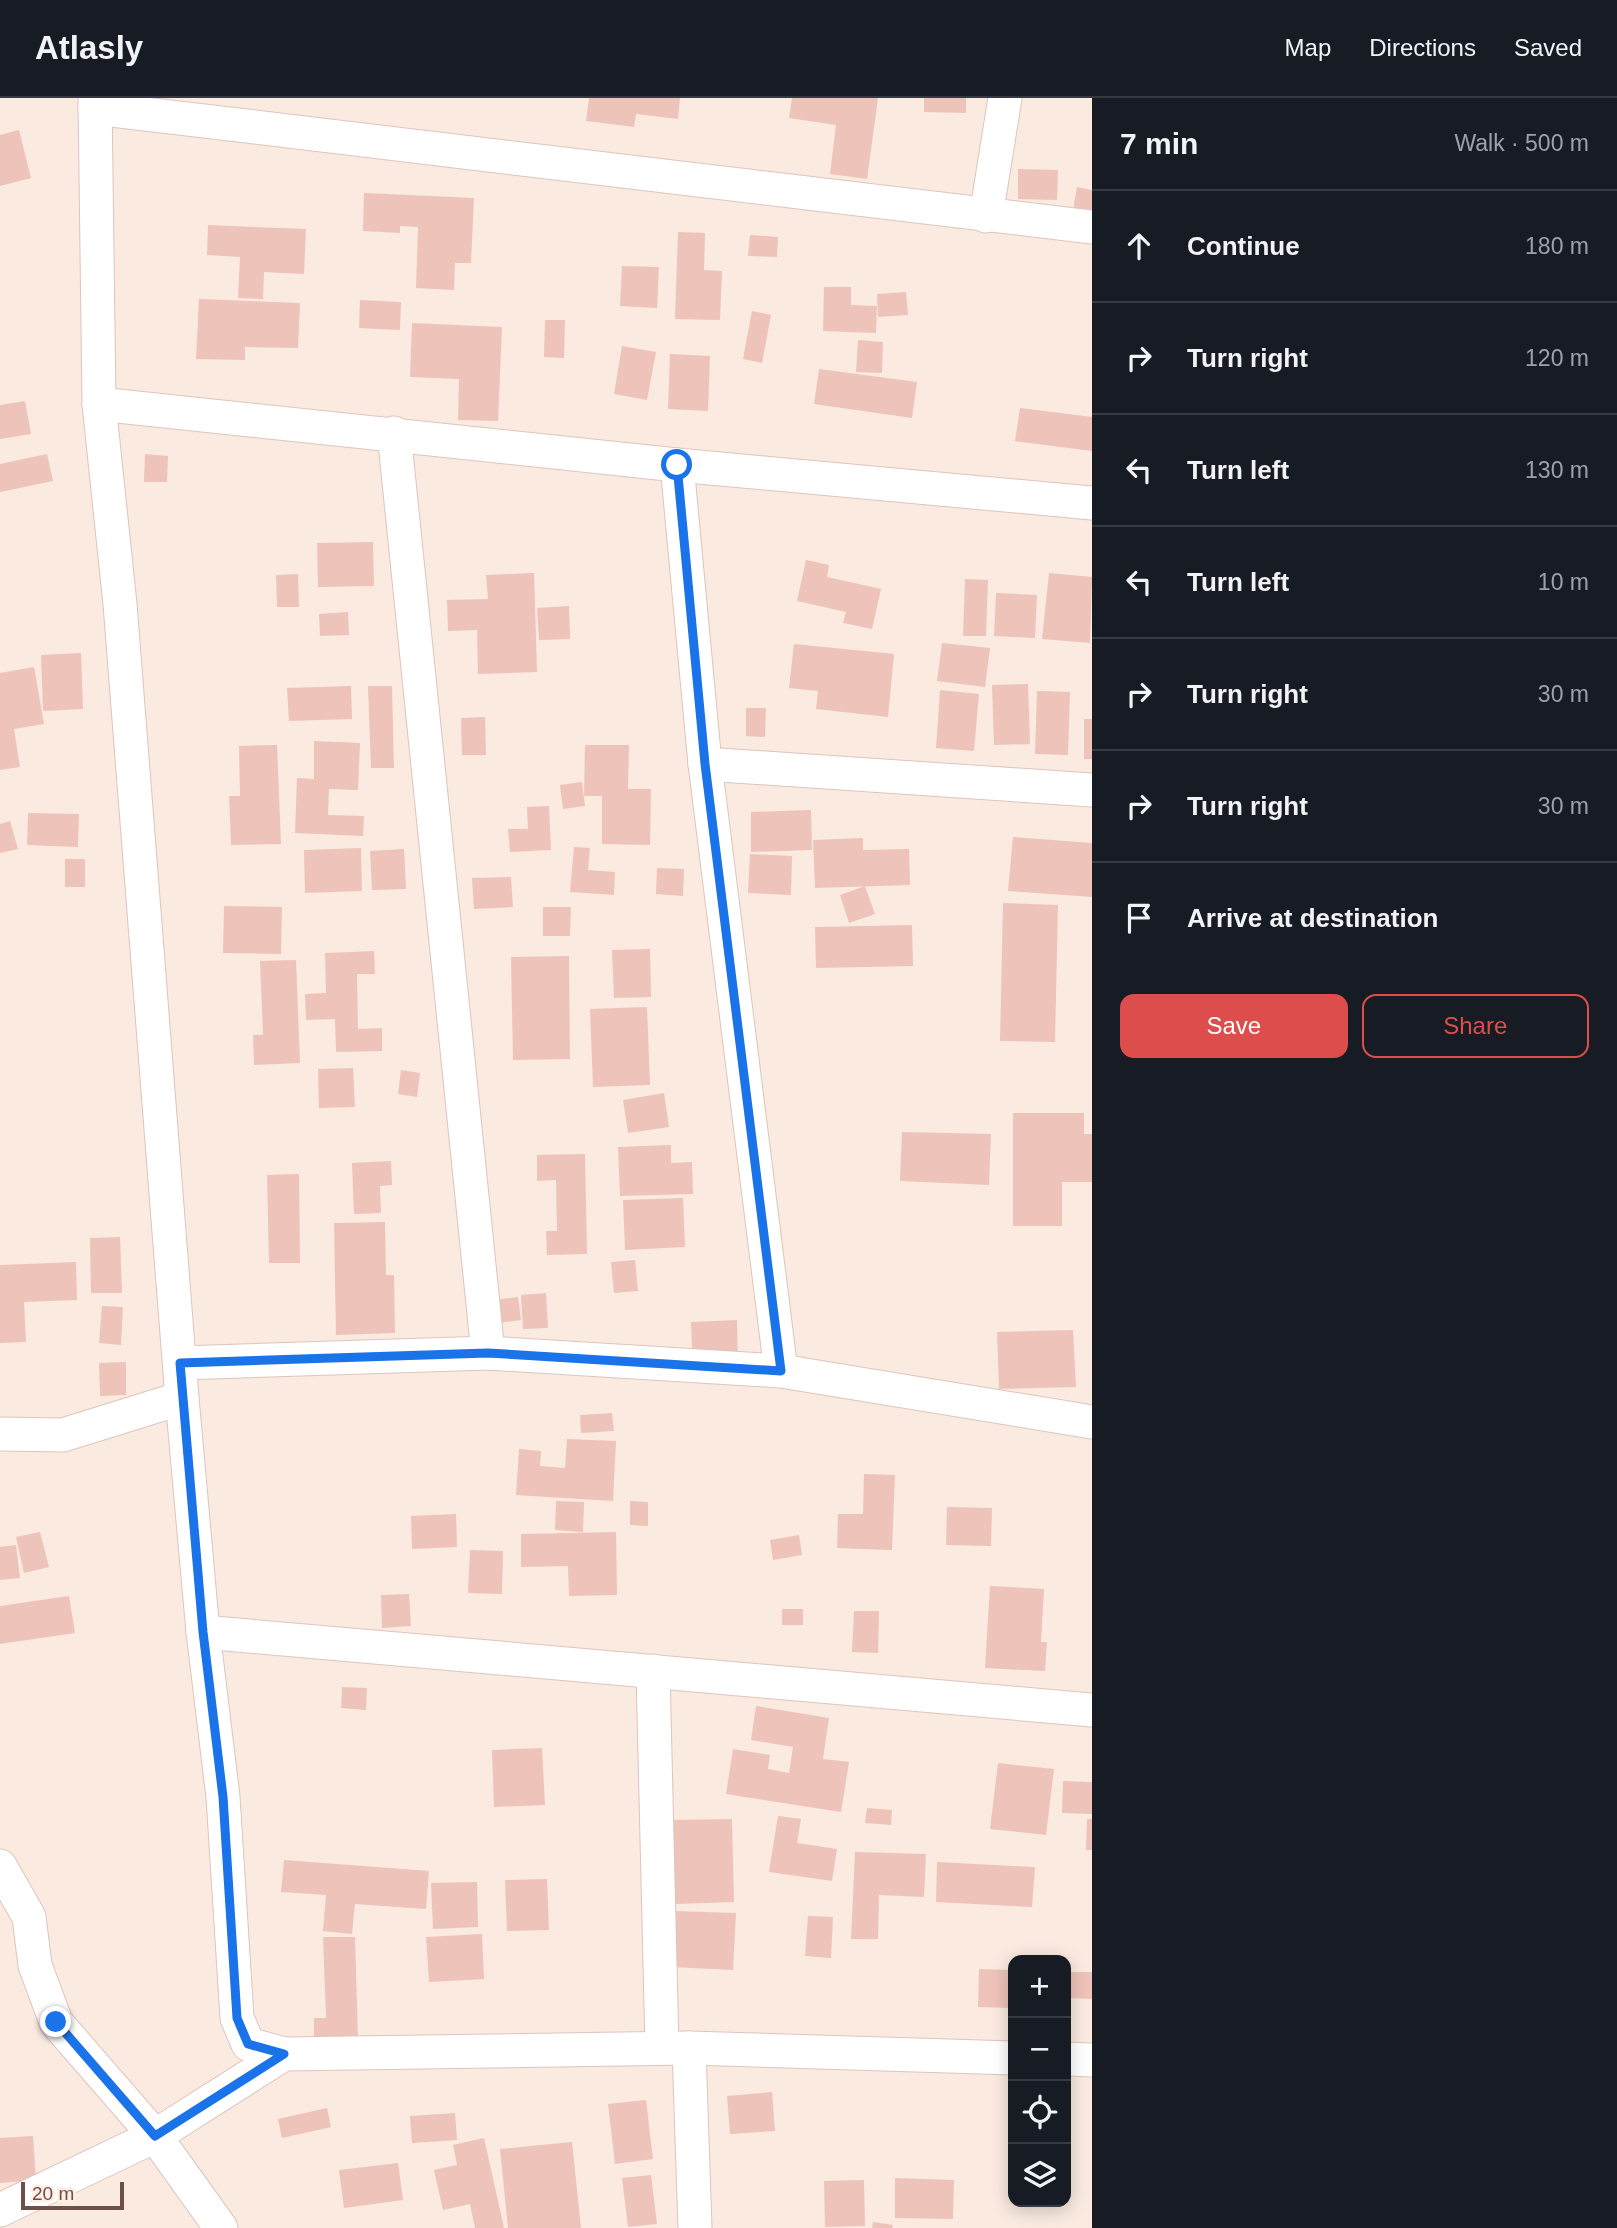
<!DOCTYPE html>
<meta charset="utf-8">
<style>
body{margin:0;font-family:Arial,sans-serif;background:#20242c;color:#f1f3f6}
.controls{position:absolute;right:21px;bottom:21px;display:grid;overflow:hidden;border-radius:14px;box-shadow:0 4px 18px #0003}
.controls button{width:63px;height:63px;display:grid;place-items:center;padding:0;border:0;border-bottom:2px solid #363941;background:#171b24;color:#f1f3f6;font:35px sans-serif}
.scale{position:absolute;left:21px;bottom:18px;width:103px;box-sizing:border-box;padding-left:7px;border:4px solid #6f4f49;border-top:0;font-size:19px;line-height:24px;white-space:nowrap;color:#6f4f49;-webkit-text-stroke:5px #feefe5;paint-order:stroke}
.stop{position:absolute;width:21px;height:21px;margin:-16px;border:5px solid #1a73e8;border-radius:50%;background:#fff}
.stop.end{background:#1a73e8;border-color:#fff;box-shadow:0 2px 7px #0008}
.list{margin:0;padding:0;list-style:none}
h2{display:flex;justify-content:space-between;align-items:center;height:91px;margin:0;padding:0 28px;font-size:30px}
h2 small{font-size:23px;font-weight:400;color:#9ea1a6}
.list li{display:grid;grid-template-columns:46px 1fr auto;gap:21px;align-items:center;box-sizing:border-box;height:112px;padding:0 28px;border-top:2px solid #363941}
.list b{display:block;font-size:26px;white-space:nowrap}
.list em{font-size:23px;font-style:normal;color:#9ea1a6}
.actions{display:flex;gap:14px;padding:21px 28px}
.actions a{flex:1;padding:16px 0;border:2px solid #dd4d4c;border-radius:14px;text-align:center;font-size:24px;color:#dd4d4c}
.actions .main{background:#dd4d4c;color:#fff}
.icon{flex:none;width:38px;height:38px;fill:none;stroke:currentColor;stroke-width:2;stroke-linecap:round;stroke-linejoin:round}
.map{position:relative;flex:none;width:1092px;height:2130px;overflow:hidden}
header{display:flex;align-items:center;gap:42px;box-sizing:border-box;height:98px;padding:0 35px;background:#171b24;border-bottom:2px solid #363941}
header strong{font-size:33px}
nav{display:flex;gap:38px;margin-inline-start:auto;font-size:24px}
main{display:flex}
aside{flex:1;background:#171b24}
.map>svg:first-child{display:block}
.building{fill:#eec3b9}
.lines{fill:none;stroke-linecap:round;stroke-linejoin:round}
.street-casing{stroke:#ddc5bd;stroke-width:35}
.street{stroke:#fff;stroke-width:33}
.route{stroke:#1a73e8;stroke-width:9}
</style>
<header>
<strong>Atlasly</strong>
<nav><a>Map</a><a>Directions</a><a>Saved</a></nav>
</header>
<main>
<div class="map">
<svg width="1092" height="2130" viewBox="0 0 1092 2130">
<rect width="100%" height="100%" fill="#faeae0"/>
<g class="building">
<path d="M 589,0 L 680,0 L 678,21 L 636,16 L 634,29 L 586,23 Z"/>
<path d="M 792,0 L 878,0 L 867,81 L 830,76 L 836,27 L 789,20 Z"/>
<path d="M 924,0 L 966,0 L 966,15 L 924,14 Z"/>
<path d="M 19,32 L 31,80 L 0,88 L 0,37 Z"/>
<path d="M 1018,71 L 1058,72 L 1057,102 L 1018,101 Z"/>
<path d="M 1077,89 L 1092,92 L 1092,116 L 1073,112 Z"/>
<path d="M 364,95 L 474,100 L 471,165 L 455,165 L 454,192 L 416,190 L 418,129 L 400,128 L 400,135 L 363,133 Z"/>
<path d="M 208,127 L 306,131 L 304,176 L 264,174 L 263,201 L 238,200 L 240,159 L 207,157 Z"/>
<path d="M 678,134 L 705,135 L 704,172 L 722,173 L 720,222 L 675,221 Z"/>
<path d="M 750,137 L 778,139 L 777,159 L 748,158 Z"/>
<path d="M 622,168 L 659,169 L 657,210 L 620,208 Z"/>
<path d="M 824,189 L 851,189 L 851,207 L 877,208 L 876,235 L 823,233 Z"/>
<path d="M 906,194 L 908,217 L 878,219 L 877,196 Z"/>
<path d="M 199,201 L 300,205 L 298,250 L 245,249 L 245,262 L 196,261 Z"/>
<path d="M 360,202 L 401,204 L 400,232 L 359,230 Z"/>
<path d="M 752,213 L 771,217 L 762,265 L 743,261 Z"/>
<path d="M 545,222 L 565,222 L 564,260 L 544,259 Z"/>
<path d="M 412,225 L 502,229 L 498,323 L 458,322 L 459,281 L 410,279 Z"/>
<path d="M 858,242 L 883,244 L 882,275 L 856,274 Z"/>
<path d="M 622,248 L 656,254 L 647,302 L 614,296 Z"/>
<path d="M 670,256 L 710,258 L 708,313 L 668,311 Z"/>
<path d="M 819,271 L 917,284 L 912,320 L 814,306 Z"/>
<path d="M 25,303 L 31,336 L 0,341 L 0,307 Z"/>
<path d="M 1020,310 L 1092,319 L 1092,353 L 1015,343 Z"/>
<path d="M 47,356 L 53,383 L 0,394 L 0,366 Z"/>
<path d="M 145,356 L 168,358 L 167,384 L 144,384 Z"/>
<path d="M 373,444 L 374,488 L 318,489 L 317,445 Z"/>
<path d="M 806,462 L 829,467 L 827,479 L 881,491 L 872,531 L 843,525 L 846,514 L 797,503 Z"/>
<path d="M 534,475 L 537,574 L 478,576 L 477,532 L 448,533 L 447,502 L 488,501 L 486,477 Z"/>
<path d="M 1049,475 L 1092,479 L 1090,545 L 1042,541 Z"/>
<path d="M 298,476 L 299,509 L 277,509 L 276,477 Z"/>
<path d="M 965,481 L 988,482 L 986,538 L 963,538 Z"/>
<path d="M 996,495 L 1037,497 L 1035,540 L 994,538 Z"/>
<path d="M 569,508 L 570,541 L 539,542 L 537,510 Z"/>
<path d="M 348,514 L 349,537 L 320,538 L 319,516 Z"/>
<path d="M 942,545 L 990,550 L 985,589 L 937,583 Z"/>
<path d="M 794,546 L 894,556 L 888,619 L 816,611 L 818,593 L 789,590 Z"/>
<path d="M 81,555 L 83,611 L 43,613 L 41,557 Z"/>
<path d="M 34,569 L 44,626 L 14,631 L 20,669 L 0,672 L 0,575 Z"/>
<path d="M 1028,586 L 1030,646 L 994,647 L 992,587 Z"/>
<path d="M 351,588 L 352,621 L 289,623 L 287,590 Z"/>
<path d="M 368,588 L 392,588 L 394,670 L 371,670 Z"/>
<path d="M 940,592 L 979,596 L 974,653 L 936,650 Z"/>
<path d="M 1037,593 L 1070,594 L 1068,657 L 1035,656 Z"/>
<path d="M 746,610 L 766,610 L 765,639 L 746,638 Z"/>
<path d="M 485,619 L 486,657 L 462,657 L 461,620 Z"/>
<rect x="1084" y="621" width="8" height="40"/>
<path d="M 314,643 L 360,645 L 358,692 L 329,691 L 328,717 L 364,718 L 363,738 L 295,735 L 297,680 L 314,681 Z"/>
<path d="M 277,647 L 281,746 L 231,747 L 229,698 L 240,698 L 239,648 Z"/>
<path d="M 585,647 L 629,647 L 628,691 L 651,691 L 650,747 L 602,746 L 602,698 L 584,698 Z"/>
<path d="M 582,684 L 585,708 L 563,711 L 560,687 Z"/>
<path d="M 549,708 L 551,752 L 510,754 L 508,731 L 528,731 L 527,709 Z"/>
<path d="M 811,712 L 812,752 L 751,754 L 751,714 Z"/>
<path d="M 28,715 L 79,716 L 78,749 L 27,747 Z"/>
<path d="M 10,723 L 18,751 L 0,755 L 0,726 Z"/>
<path d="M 1013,739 L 1092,745 L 1092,799 L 1008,793 Z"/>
<path d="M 863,740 L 863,752 L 909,751 L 910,787 L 815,790 L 813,742 Z"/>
<path d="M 574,749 L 590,750 L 588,772 L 615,774 L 614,797 L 570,794 Z"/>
<path d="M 361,750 L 362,793 L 305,795 L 304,752 Z"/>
<path d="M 404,751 L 406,791 L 372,792 L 370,753 Z"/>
<path d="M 750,756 L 792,758 L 791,797 L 748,795 Z"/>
<rect x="65" y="761" width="20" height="28"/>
<path d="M 657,770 L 684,771 L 683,798 L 656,796 Z"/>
<path d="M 511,779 L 513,809 L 474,811 L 472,780 Z"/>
<path d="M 865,788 L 875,816 L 849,825 L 840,797 Z"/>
<path d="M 1003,805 L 1058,807 L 1055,944 L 1000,943 Z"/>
<path d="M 224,808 L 282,809 L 281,856 L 223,855 Z"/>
<path d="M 543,809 L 571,809 L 570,838 L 543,838 Z"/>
<path d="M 912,827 L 913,868 L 816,870 L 815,829 Z"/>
<path d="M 650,851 L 651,899 L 614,900 L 612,852 Z"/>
<path d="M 374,853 L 375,876 L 357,876 L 358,931 L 382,930 L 382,953 L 336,954 L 335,921 L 306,922 L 305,896 L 326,895 L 325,855 Z"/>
<path d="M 569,858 L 570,961 L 513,962 L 511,859 Z"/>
<path d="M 296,862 L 300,965 L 254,967 L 253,937 L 263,937 L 260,863 Z"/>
<path d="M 647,909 L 650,987 L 593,989 L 590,911 Z"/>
<path d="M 353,970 L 355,1009 L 319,1010 L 318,971 Z"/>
<path d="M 401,972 L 420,975 L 417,999 L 398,996 Z"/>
<path d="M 664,995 L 669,1029 L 628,1035 L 623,1002 Z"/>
<path d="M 1013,1015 L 1084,1015 L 1084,1036 L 1092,1036 L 1092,1084 L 1062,1084 L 1062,1128 L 1013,1128 Z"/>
<path d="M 902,1034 L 991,1036 L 989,1087 L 900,1083 Z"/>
<path d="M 671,1047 L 671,1065 L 692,1064 L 693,1096 L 620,1098 L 618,1049 Z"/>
<path d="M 585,1056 L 587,1156 L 547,1157 L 546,1133 L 557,1133 L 556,1082 L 537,1083 L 537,1057 Z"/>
<path d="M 391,1063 L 392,1087 L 380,1088 L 381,1115 L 354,1116 L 352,1065 Z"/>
<path d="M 299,1076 L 300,1165 L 269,1165 L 267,1077 Z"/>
<path d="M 683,1100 L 685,1149 L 625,1152 L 623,1102 Z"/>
<path d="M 385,1124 L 386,1177 L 394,1177 L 395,1235 L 336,1237 L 334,1125 Z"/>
<path d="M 120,1139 L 122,1195 L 91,1195 L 90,1140 Z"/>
<path d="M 635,1162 L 638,1193 L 614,1195 L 611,1164 Z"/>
<path d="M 76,1164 L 77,1202 L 24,1204 L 26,1244 L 0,1245 L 0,1167 Z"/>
<path d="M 546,1195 L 548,1230 L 523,1231 L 521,1197 Z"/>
<path d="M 518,1199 L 521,1222 L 497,1225 L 494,1202 Z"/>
<path d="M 102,1208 L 123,1209 L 121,1247 L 99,1245 Z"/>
<path d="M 737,1222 L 738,1272 L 693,1273 L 691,1224 Z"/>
<path d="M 1073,1232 L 1076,1289 L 999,1291 L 997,1234 Z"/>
<path d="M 126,1264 L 126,1297 L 100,1298 L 99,1265 Z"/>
<path d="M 612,1315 L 614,1333 L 581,1335 L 580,1317 Z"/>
<path d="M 567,1341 L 616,1343 L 613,1403 L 516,1397 L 519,1351 L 541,1353 L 540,1368 L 565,1370 Z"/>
<path d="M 864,1376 L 895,1377 L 892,1452 L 837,1450 L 838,1416 L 863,1416 Z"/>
<path d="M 556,1403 L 584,1404 L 583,1434 L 555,1432 Z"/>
<path d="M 630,1403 L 648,1404 L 648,1428 L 630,1427 Z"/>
<path d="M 947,1409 L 992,1410 L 991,1448 L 946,1447 Z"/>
<path d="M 456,1416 L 457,1449 L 412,1451 L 411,1418 Z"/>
<path d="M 40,1434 L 49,1469 L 24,1475 L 16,1439 Z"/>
<path d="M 616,1434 L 617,1497 L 569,1498 L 568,1468 L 521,1469 L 521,1436 Z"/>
<path d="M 799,1437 L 802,1457 L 773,1462 L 770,1442 Z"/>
<path d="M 16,1447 L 20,1480 L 0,1482 L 0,1449 Z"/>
<path d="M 470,1452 L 503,1453 L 502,1496 L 468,1495 Z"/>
<path d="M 990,1488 L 1044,1491 L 1041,1544 L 1047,1544 L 1045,1573 L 985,1570 Z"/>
<path d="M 409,1496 L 411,1528 L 382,1530 L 381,1497 Z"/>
<path d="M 69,1498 L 75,1535 L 0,1546 L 0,1508 Z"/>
<rect x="782" y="1511" width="21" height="16"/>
<path d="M 854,1513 L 879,1513 L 878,1555 L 852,1554 Z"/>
<path d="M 342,1589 L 367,1590 L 366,1612 L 341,1610 Z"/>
<path d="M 756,1608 L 829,1620 L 823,1661 L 849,1664 L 841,1714 L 726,1696 L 733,1651 L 770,1657 L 768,1671 L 789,1675 L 793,1649 L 751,1642 Z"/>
<path d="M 542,1650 L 545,1707 L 494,1709 L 492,1652 Z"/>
<path d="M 998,1665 L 1054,1671 L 1046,1737 L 990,1731 Z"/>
<path d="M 1063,1683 L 1092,1684 L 1092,1716 L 1062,1715 Z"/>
<path d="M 867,1710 L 892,1712 L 891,1727 L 865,1725 Z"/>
<path d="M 778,1718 L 801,1721 L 797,1745 L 837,1751 L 832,1783 L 769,1774 Z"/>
<path d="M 732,1721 L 734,1804 L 675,1806 L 673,1722 Z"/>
<path d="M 1087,1721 L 1092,1721 L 1092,1752 L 1086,1752 Z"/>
<path d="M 855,1754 L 926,1756 L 924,1799 L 879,1797 L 878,1841 L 851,1841 Z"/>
<path d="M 284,1762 L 429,1773 L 426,1811 L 355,1806 L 352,1836 L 323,1833 L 326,1797 L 281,1794 Z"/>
<path d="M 937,1764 L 1035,1769 L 1032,1809 L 936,1804 Z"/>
<path d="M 547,1781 L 549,1832 L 507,1833 L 505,1782 Z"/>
<path d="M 477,1784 L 478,1829 L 433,1831 L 431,1785 Z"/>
<path d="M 674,1813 L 736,1815 L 733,1872 L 671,1869 Z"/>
<path d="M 808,1818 L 833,1819 L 831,1860 L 805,1858 Z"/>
<path d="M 482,1836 L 484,1881 L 429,1884 L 426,1839 Z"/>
<path d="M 323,1839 L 355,1839 L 358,1941 L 314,1942 L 314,1920 L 326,1920 Z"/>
<path d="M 979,1871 L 1013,1872 L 1013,1910 L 978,1909 Z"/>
<path d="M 1066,1874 L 1092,1874 L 1092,1901 L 1066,1900 Z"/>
<path d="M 772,1994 L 775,2033 L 730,2036 L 727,1998 Z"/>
<path d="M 646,2002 L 653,2061 L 615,2066 L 608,2006 Z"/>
<path d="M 327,2010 L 331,2029 L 282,2040 L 278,2021 Z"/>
<path d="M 455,2015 L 457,2042 L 412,2045 L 410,2018 Z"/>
<path d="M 33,2038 L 36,2082 L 0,2085 L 0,2040 Z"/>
<path d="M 484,2040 L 504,2130 L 475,2130 L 470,2106 L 443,2112 L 434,2072 L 457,2067 L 453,2047 Z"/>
<path d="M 572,2044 L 581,2130 L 508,2130 L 500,2051 Z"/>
<path d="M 398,2065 L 403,2102 L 344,2110 L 339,2072 Z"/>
<path d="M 651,2077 L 657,2126 L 628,2129 L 622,2080 Z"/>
<path d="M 895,2080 L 954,2082 L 953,2121 L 895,2120 Z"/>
<path d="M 864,2082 L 865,2128 L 825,2129 L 824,2083 Z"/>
<path d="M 873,2124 L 893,2127 L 892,2130 L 872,2130 Z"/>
</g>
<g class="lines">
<defs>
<g id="street">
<path d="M 95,0 L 99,306 L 120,506 L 182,1300 L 203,1534 L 223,1699 L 237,1920 L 248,1946 L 284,1956 L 689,1950 L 1013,1960"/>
<path d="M 95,10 L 1092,129"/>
<path d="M 986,118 L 1005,0"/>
<path d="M 99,306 L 677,367 L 1092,405"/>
<path d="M 394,335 L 488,1255"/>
<path d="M 677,367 L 705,666 L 781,1273"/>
<path d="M 705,666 L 1092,692"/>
<path d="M 180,1265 L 488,1255 L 781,1273 L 1092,1324"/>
<path d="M 0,1336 L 63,1337 L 182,1300"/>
<path d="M 203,1534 L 1092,1612"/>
<path d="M 653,1573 L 662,1950"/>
<path d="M 0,1768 L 29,1819 L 35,1867 L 56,1924 L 155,2038 L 221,2130"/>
<path d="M 689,1950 L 695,2130"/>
<path d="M 1066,1961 L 1092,1962"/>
<path d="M 0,2112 L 155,2038 L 284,1956"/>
</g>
</defs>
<use href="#street" class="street-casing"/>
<use href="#street" class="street"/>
</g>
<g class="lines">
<path class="route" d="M 56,1924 L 155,2038 L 284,1956 L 248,1946 L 237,1920 L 223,1699 L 203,1534 L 180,1265 L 488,1255 L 781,1273 L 705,666 L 677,367"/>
</g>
</svg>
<div class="controls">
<button>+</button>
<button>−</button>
<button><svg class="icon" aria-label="locate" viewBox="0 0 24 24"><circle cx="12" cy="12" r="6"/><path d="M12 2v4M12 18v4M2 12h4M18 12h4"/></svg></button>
<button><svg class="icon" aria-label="layers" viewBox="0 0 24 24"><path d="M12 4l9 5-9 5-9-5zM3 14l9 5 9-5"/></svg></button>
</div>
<div class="scale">20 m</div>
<div class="stop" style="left:677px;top:367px"></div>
<div class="stop end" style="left:56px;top:1924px"></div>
</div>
<aside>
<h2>7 min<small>Walk · 500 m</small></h2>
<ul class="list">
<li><svg class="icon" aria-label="ahead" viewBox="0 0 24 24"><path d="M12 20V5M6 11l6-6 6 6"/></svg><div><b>Continue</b></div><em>180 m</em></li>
<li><svg class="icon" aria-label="right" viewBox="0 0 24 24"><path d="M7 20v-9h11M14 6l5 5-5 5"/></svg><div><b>Turn right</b></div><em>120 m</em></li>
<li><svg class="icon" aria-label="left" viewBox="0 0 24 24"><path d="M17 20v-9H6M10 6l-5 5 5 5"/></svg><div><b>Turn left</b></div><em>130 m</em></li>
<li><svg class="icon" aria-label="left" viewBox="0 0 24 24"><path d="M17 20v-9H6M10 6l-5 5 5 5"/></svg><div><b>Turn left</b></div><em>10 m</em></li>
<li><svg class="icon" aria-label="right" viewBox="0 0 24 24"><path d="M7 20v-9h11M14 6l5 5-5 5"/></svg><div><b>Turn right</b></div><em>30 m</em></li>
<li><svg class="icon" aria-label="right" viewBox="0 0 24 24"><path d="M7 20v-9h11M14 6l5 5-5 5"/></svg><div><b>Turn right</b></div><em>30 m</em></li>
<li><svg class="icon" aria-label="arrive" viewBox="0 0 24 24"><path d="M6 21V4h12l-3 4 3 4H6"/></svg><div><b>Arrive at destination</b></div></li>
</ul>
<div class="actions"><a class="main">Save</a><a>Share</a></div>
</aside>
</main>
